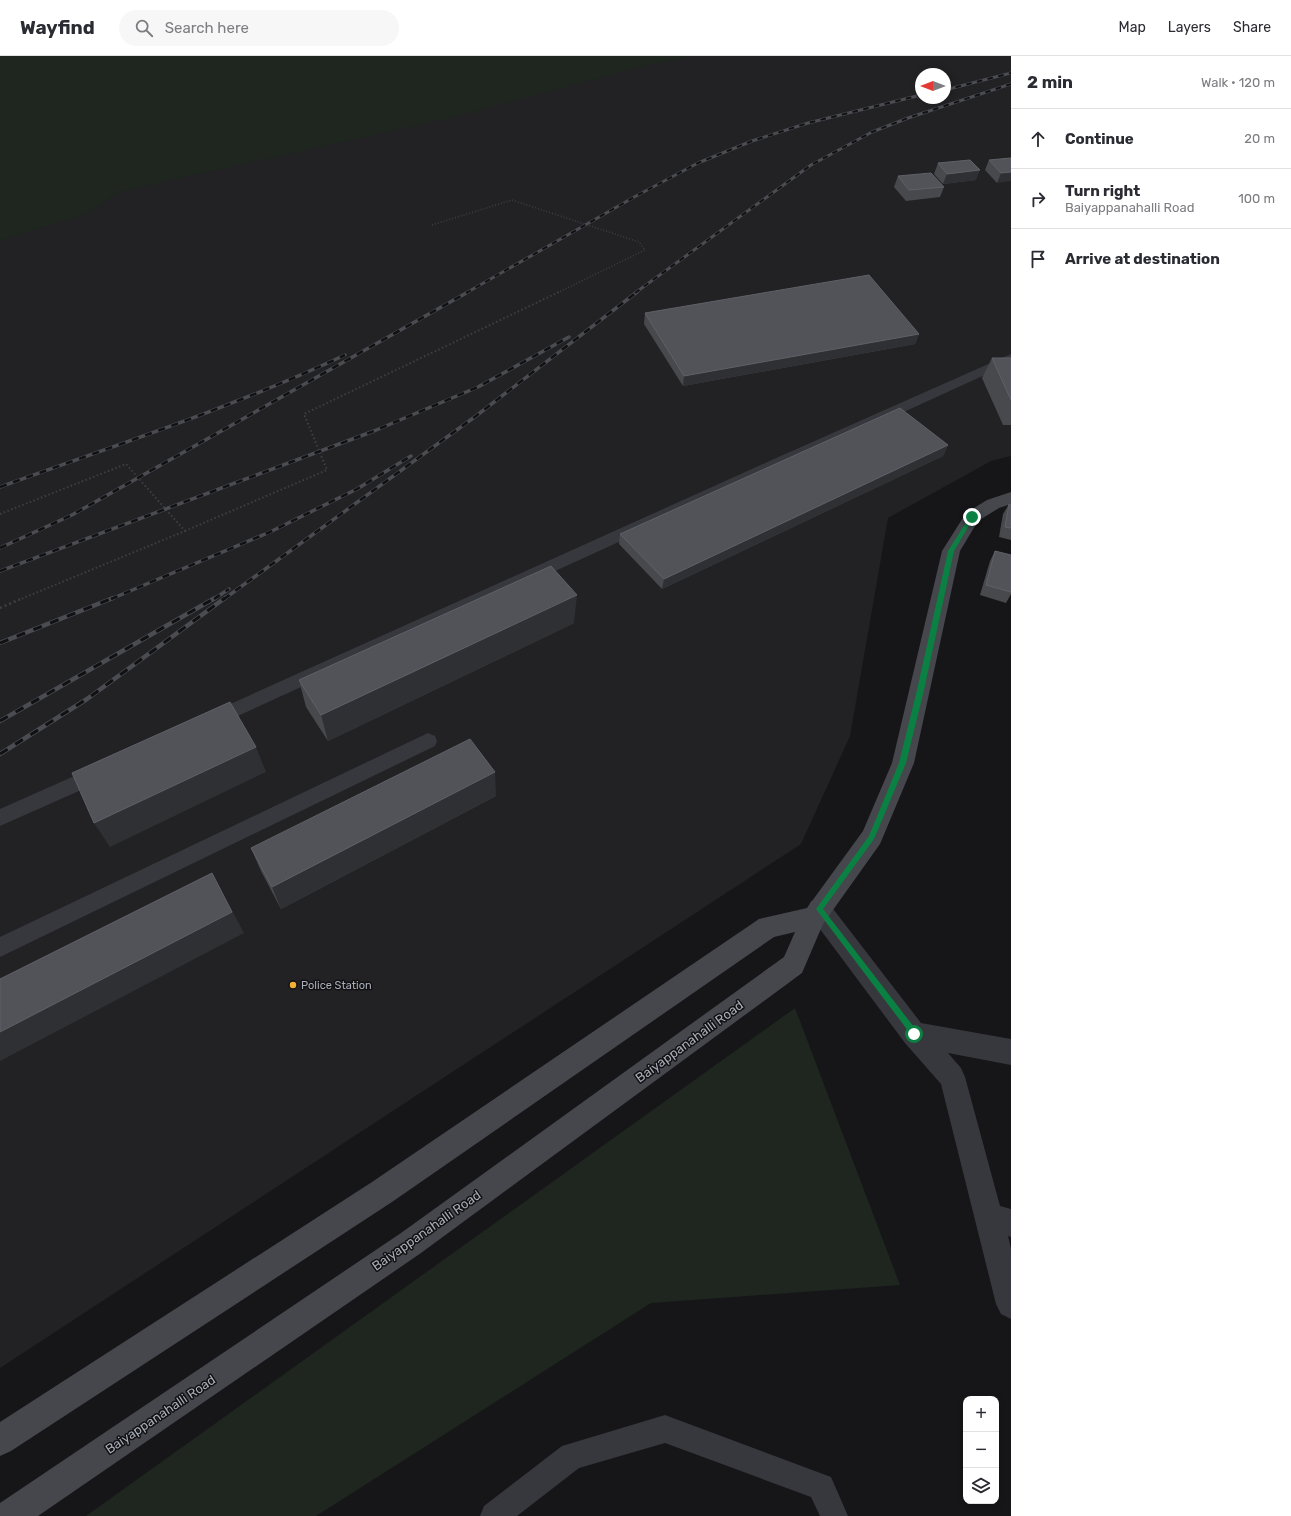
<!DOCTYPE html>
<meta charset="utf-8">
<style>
body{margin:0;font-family:Rubik,sans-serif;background:#f7f7f7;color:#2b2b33}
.controls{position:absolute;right:12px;bottom:12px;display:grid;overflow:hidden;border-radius:8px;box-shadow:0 2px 6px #0003}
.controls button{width:36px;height:36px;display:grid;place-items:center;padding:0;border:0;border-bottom:1px solid #e1e1e2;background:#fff;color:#2b2b33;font:20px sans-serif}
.compass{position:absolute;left:915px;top:12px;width:36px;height:36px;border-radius:50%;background:#fff;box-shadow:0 2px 6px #0003;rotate:270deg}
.stop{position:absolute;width:12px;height:12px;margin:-9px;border:3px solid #0b8043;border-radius:50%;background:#fff}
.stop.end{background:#0b8043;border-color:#fff;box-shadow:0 1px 4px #0008}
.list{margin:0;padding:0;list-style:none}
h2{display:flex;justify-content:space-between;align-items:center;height:52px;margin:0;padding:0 16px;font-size:17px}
h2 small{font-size:13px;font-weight:400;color:#7c7c81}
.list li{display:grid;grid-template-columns:26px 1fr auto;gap:12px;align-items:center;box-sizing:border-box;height:60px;padding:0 16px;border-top:1px solid #e1e1e2}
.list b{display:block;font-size:15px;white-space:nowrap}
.list p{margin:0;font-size:13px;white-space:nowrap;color:#7c7c81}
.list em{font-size:13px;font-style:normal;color:#7c7c81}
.icon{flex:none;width:22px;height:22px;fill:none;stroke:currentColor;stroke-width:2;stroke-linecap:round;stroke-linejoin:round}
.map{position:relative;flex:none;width:1011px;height:1460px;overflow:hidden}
header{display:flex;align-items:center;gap:24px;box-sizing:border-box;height:56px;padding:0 20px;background:#fff;border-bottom:1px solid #e1e1e2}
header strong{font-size:19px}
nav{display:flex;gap:22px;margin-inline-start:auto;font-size:14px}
.search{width:280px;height:36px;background:#f7f7f7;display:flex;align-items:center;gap:10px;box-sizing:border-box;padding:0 14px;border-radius:22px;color:#7c7c81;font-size:15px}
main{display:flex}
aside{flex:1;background:#fff}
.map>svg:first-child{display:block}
.built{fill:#222225;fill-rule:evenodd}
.green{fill:#1e261f}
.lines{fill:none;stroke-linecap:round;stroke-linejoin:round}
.path-far2{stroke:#3d3f44;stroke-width:1.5;stroke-dasharray:1 2;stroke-linecap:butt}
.path-far1{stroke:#3d3f44;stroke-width:2;stroke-dasharray:1.5 2.5;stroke-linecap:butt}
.path{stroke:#3d3f44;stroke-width:2.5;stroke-dasharray:2 3;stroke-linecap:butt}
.lane{fill:#37383d;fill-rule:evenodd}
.street{fill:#37383d;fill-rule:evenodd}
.secondary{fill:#45474d;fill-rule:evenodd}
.rail-far2-casing{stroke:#4a4c52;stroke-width:3}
.rail-far1-casing{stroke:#4a4c52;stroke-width:3.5}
.rail-casing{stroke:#4a4c52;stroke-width:4.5}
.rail-far2{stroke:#111113;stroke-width:2;stroke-dasharray:5.5;stroke-linecap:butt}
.rail-far1{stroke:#111113;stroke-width:2.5;stroke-dasharray:7;stroke-linecap:butt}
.rail{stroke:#111113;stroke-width:3;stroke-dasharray:9;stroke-linecap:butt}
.wall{fill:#47494d}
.shaded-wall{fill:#2f3033}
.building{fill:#525359;stroke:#5f6168}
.route{fill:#0b8043}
.poi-dot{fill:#f2b134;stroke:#111113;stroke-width:1.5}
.labels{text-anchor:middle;stroke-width:3;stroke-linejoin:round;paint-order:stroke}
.poi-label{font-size:11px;fill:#a8adb8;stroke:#111113;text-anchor:start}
.near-street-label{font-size:13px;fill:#a8adb8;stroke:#111113}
</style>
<header>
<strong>Wayfind</strong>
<div class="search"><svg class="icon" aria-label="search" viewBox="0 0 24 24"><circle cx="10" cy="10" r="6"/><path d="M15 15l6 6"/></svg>Search here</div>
<nav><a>Map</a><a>Layers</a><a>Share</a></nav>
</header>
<main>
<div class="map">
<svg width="1011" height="1460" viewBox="0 0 1011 1460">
<rect width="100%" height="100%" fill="#161618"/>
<path class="built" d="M 0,0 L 1011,0 L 1011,400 L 991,405 L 888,462 L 850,680 L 801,788 L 0,1312 ZM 921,18 L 945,18 L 945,42 L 921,42 Z"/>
<g class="green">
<path d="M 0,0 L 693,0 L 644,10 L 450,62 L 118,136 L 87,158 L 0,184 Z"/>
<path d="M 795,952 L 900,1229 L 651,1247 L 316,1460 L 86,1460 Z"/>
</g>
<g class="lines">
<path class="path-far2" d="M 432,169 L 512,144 L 639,186 L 645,194 L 557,237"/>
<g class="path-far1">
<path d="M 0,458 L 126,408 L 185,475 L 21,543"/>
<path d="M 185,475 L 327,414 L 304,358 L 559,236"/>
</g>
<path class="path" d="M 0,552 L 23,542"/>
<g class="lane">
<path d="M 1011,298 L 1011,307 L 218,669 L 212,671 L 206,669 L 203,664 L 206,659 L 783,399 Z"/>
<path d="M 428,677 L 435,680 L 437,685 L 435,690 L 0,901 L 0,881 Z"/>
<path d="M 99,709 L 106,711 L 108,717 L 106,723 L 0,770 L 0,753 Z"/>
<path d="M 665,1359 L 831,1421 L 848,1460 L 820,1460 L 811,1441 L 665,1387 L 579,1412 L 517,1460 L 480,1460 L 484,1450 L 562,1390 Z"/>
</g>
<path class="street" d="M 819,842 L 827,845 L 921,967 L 1011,983 L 1011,1009 L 948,997 L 961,1012 L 965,1021 L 1000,1150 L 1011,1153 L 1011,1181 L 1008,1180 L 1011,1193 L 1011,1263 L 1001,1258 L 996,1248 L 941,1028 L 905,987 L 811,861 L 807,853 L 811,845 Z"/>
<path class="secondary" d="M 1011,436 L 1011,448 L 999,452 L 978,465 L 960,495 L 914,707 L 880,788 L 823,868 L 802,917 L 421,1197 L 38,1460 L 0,1460 L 0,1447 L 401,1177 L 784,901 L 795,876 L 774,881 L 392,1146 L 11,1395 L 0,1400 L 0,1366 L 372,1126 L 759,863 L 807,852 L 863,775 L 892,707 L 942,495 L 966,457 L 987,444 Z"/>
<defs>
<g id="rail-far2">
<path d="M 945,34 L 1011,17"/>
<path d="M 466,237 L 636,140 L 698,107 L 752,85 L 808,67 L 921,39"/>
<path d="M 635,237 L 811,109 L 872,76 L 908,62 L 1011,28"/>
</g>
<g id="rail-far1">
<path d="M 0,431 C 116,389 234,351 345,299"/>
<path d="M 0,492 L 72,459 L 468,236"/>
<path d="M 0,515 L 374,375 L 478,331 L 569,281"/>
<path d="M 111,543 L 270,476 L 357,433 L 411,400"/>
<path d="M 214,543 L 229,533"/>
<path d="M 224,543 L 476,360 L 637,236"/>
</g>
<g id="rail">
<path d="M 0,587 L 113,542"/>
<path d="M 0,665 L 215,542"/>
<path d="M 0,698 L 87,643 L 225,542"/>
</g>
</defs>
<use href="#rail-far2" class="rail-far2-casing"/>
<use href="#rail-far1" class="rail-far1-casing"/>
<use href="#rail" class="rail-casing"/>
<use href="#rail-far2" class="rail-far2"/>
<use href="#rail-far1" class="rail-far1"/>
<use href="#rail" class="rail"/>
</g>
<g class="wall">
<path d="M 1011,102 L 997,127 L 985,114 L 989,104 Z"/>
<path d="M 938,107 L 976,124 L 943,128 L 934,118 Z"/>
<path d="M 898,120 L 944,131 L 940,141 L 906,145 L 894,131 Z"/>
<path d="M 645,257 L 919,278 L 915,288 L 683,330 L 644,268 Z"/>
<path d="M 992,302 L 1011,302 L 1011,369 L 1003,369 L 982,322 Z"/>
<path d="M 948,389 L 943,400 L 662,533 L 619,488 L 620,478 Z"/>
<path d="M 1009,448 L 1011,449 L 1011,484 L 999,481 L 1003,458 Z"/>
<path d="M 995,495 L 1011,499 L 1011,538 L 1006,547 L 980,539 L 990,505 Z"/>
<path d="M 574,567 L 328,685 L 306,651 L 299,624 Z"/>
<path d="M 496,740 L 281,853 L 261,815 L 251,792 Z"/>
</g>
<g class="shaded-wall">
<path d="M 980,114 L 976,124 L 943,128 L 947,118 Z"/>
<path d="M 1011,116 L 1011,125 L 997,127 L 1001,117 Z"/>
<path d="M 919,278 L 915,288 L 683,330 L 684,320 Z"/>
<path d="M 948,389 L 943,400 L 662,533 L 664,523 Z"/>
<path d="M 577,539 L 574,567 L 328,685 L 321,659 Z"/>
<path d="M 256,691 L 266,716 L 110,791 L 94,767 Z"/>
<path d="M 495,716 L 496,740 L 281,853 L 272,831 Z"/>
<path d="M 212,817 L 244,877 L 0,1005 L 0,976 Z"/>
</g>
<g class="building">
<path d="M 1011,102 L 1011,116 L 1001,117 L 989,104 Z"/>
<path d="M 970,104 L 980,114 L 947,118 L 938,107 Z"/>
<path d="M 931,117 L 944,131 L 909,134 L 898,120 Z"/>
<path d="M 869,219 L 919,278 L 684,320 L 645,257 Z"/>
<path d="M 992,302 L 1011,302 L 1011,344 Z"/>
<path d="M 900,352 L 948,389 L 664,523 L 620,478 Z"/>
<path d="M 1009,448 L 1011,449 L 1011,472 L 1005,471 Z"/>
<path d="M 995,495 L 1011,499 L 1011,536 L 986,529 Z"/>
<path d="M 551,510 L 577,539 L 321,659 L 299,624 Z"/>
<path d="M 230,646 L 256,691 L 94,767 L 72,717 Z"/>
<path d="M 470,683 L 495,716 L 272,831 L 251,792 Z"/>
<path d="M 212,817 L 232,856 L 0,976 L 0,923 Z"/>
</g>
<path class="route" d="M 970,460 L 974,461 L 954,495 L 924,634 L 906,707 L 874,783 L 823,853 L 917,975 L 918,978 L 914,981 L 912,980 L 816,853 L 869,780 L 899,707 L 917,634 L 948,495 Z"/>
<circle class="poi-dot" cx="293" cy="929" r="4"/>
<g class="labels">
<g class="poi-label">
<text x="301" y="933">Police Station</text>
</g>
<g class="near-street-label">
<text transform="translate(689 985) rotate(-36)" y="5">Baiyappanahalli Road</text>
<text transform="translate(426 1174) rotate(-35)" y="5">Baiyappanahalli Road</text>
<text transform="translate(160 1358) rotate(-34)" y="5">Baiyappanahalli Road</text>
</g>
</g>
</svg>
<div class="controls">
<button>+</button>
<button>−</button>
<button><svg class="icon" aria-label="layers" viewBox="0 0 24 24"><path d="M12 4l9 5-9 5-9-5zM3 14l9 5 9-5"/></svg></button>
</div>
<svg class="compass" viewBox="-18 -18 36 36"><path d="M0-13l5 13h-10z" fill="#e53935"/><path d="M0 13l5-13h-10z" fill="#7c7c81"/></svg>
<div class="stop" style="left:914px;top:978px"></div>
<div class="stop end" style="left:972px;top:461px"></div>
</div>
<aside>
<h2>2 min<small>Walk · 120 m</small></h2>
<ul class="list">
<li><svg class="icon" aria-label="ahead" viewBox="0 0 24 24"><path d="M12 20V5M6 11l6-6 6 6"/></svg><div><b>Continue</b></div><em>20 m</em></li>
<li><svg class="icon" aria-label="right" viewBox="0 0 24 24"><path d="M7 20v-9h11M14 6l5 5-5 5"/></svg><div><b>Turn right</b><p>Baiyappanahalli Road</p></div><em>100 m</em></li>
<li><svg class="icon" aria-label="arrive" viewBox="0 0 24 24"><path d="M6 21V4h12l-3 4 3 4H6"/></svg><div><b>Arrive at destination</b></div></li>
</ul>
</aside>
</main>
